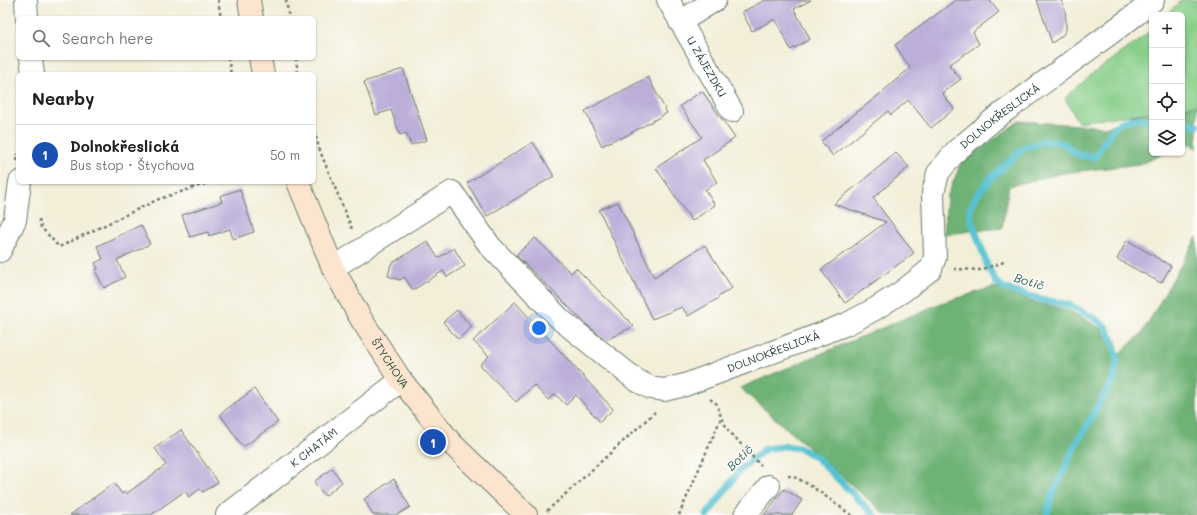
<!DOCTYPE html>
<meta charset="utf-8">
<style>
body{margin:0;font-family:Mali,sans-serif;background:#f2f2f2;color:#202124}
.controls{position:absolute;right:12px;top:12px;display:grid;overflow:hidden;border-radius:6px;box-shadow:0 1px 3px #0004}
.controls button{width:36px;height:36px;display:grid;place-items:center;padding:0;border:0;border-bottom:1px solid #e0e0e0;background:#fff;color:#202124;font:20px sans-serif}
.you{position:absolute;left:539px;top:328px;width:14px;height:14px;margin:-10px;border:3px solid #fff;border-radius:50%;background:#1a73e8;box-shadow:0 0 0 6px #1a73e833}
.badge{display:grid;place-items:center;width:26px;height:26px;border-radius:50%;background:#1f6fb2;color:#fff;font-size:13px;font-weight:700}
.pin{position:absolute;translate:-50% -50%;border:2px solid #fff;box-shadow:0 1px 4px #0006}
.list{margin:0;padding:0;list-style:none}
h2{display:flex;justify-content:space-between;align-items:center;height:52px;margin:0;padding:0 16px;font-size:17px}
h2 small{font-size:13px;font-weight:400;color:#757577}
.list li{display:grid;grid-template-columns:26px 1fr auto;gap:12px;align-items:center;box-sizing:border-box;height:60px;padding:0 16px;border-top:1px solid #e0e0e0}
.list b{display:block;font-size:15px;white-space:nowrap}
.list p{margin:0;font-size:13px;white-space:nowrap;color:#757577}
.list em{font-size:13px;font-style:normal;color:#757577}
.icon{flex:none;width:22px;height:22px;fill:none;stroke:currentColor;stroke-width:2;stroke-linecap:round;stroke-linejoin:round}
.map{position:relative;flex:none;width:1197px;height:515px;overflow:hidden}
.search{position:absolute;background:#fff;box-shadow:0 1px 3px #0004;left:16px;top:16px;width:300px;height:44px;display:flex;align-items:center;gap:10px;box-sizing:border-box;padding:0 14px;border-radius:6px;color:#757577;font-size:15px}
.panel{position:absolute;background:#fff;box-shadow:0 1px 3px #0004;left:16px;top:72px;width:300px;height:112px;border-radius:6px}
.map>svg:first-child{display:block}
.green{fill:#88cf8a;stroke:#54865f}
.forest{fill:#6eb276;stroke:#467855}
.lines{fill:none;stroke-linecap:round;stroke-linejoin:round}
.stream{stroke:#57c2d2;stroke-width:7}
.building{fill:#bcaed9}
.street-casing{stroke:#697b6d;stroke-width:24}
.secondary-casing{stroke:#697b6d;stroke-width:24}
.path{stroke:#697b6d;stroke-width:2.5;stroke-dasharray:3 3;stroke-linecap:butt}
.street{stroke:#fff;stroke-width:22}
.secondary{stroke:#fce5cf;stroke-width:22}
.labels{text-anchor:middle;stroke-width:3.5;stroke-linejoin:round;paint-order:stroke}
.street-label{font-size:11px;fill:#1f3d34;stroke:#fdfcf7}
.water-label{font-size:12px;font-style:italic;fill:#2d5e5c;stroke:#fdfcf7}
</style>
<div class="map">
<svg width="1197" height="515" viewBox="0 0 1197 515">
<rect width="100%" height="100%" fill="#fdfcf7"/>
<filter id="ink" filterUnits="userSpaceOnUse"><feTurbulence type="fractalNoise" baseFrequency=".025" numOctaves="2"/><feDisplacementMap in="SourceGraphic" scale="8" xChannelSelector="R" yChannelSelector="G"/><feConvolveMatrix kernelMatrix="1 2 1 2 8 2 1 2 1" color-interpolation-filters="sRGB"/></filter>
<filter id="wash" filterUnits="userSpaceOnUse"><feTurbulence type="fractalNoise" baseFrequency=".012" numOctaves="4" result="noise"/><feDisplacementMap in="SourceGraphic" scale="16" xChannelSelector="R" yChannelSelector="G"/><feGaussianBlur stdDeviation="0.9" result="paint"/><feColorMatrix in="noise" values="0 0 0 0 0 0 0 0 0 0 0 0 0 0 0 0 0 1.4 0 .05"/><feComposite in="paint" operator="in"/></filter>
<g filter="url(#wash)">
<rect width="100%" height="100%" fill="#f2eed8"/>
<g class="green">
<path d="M 1181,0 L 1197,0 L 1197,105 L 1182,107 L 1182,15 L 1166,15 Z"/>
<path d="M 1152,29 L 1152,112 L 1078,122 L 1065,98 L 1091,75 L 1138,41 Z"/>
</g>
<g class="forest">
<path d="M 1197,105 L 1197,149 L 1189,143 L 1182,146 L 1182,107 Z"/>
<path d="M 1152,112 L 1152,153 L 1166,153 L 1140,164 L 1064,173 L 1009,186 L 1002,228 L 944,234 L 947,197 L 961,163 L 1019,121 L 1108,127 L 1133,115 Z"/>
<path d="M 1197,237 L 1197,515 L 886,515 L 740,388 L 941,303 L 994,287 L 1033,302 L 1069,310 L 1102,329 L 1117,356 L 1142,333 Z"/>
</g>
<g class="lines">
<g class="stream">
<path d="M 1182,122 L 1197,126"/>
<path d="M 707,515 L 740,470 L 765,449 L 783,446 L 800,448 L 817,458 L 874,515"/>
<path d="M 1047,515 L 1052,495 L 1065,469 L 1075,446 L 1115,377 L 1117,358 L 1113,341 L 1106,327 L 1096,319 L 1070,305 L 1040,299 L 1015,292 L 1004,288 L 996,282 L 988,267 L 971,219 L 970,209 L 977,195 L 991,178 L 1024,148 L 1044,141 L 1058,142 L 1067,145 L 1072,151 L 1080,155 L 1095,157 C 1101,148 1110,132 1117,125 C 1126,118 1142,119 1152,119"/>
</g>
</g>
<g id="blocks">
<g class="building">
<path d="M 765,0 L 811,0 L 794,9 L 810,39 L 791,50 L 775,19 L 752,31 L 742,12 Z"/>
<path d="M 956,0 L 989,0 L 999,12 L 973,32 L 979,44 L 949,65 L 961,79 L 942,93 L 954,109 L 931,128 L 908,100 L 891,115 L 888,111 L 833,156 L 821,141 L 875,98 L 910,68 L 895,45 Z"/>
<path d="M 1037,0 L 1061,0 L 1065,10 L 1066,20 L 1066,30 L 1062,36 L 1052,43 Z"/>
<path d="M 403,69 L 427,140 L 411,145 L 406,133 L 400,135 L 391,110 L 376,115 L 364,82 Z"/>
<path d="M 648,77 L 667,113 L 620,139 L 619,137 L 602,146 L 585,111 Z"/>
<path d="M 702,91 L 735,138 L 703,160 L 717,182 L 705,190 L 715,205 L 692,221 L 656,168 L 702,137 L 680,106 Z"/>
<path d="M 533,142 L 554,176 L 487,216 L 467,183 Z"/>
<path d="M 896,153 L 909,167 L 873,198 L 914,253 L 845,303 L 821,270 L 886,222 L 834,204 Z"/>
<path d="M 240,189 L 254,232 L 233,239 L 230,229 L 209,236 L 208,232 L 190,237 L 182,215 L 222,202 L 220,196 Z"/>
<path d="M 618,202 L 654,277 L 705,245 L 732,288 L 718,297 L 719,298 L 688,316 L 682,307 L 652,319 L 599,210 Z"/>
<path d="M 141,225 L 150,244 L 117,260 L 125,277 L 104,288 L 95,270 L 98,269 L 95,263 L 103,259 L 97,246 Z"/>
<path d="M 535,238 L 571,273 L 576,268 L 634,326 L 606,340 L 587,325 L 516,255 Z"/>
<path d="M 1127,240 L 1171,266 L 1161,283 L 1117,259 Z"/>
<path d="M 427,241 L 438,258 L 454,248 L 465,266 L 447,277 L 443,271 L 413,290 L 404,277 L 400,280 L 388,276 L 391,264 Z"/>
<path d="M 515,302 L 613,409 L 600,422 L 576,395 L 566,405 L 555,394 L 548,400 L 534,385 L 516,402 L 480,365 L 489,356 L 473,341 Z"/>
<path d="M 457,310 L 472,327 L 458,339 L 443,322 Z"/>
<path d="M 254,389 L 278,422 L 243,447 L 220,414 Z"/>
<path d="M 181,430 L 218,482 L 203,492 L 200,489 L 189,497 L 185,491 L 151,515 L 70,515 L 114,483 L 122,494 L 124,492 L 126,494 L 166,465 L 155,448 Z"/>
<path d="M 332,468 L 342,482 L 325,496 L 314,482 Z"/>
<path d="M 394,479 L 410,507 L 397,515 L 373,515 L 364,499 Z"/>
<path d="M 784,489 L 802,500 L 792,515 L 764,515 Z"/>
</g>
</g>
</g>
<g filter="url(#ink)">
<use href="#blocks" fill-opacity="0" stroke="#697b6d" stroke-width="1"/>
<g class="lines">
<defs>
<g id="street">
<path d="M 26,0 L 27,18"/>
<path id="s1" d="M 668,0 L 732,111"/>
<path d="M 680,22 L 715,0"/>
<path d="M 31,58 L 33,74"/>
<path d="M 0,251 L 15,220 L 20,182"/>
<path id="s2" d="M 333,268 L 452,192 L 490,246 L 561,320 L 636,380 L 651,388 L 664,390 L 685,385 L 847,324 L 875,309 L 903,291 L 931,269 L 935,257 L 933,193 L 938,173 L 956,151 L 993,120 L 1146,7 L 1153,0"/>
<path id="s3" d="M 227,515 L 401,380"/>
<path d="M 745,515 L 769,486"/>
</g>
<g id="secondary">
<path d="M 249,0 L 252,18"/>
<path d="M 260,58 L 263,74"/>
<path id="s4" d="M 298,182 L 333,268 L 361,319 L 401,380 L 452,444 L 526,515"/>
</g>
</defs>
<use href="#street" class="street-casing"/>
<use href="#secondary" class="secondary-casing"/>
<g class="path">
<path d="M 218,0 L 221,18"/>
<path d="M 286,0 L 289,18"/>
<path d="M 228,58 L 231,74"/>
<path d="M 296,58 L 298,74"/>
<path d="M 314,131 L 320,151 L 352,229"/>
<path d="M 17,161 L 18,154"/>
<path d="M 39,219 L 41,227 L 59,247 L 159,199 L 211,182"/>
<path d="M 954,269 L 980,270 L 1004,262"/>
<path d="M 710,399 L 717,404 L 721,417 L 728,430 L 761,466"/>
<path d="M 788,476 C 802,476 838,506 851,515"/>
<path d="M 547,511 L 655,412"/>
<path d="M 679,515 L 721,418"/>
</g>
<use href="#street" class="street"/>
<use href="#secondary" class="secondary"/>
</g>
</g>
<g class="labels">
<g class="street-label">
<text dy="4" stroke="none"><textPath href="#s1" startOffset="77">U ZÁJEZDKU</textPath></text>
<text dy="4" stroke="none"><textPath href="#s2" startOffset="913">DOLNOKŘESLICKÁ</textPath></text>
<text dy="4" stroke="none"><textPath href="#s2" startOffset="552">DOLNOKŘESLICKÁ</textPath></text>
<text dy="4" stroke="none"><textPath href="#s4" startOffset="204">ŠTYCHOVA</textPath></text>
<text dy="4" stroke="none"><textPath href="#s3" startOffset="110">K CHATÁM</textPath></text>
</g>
<g class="water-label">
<text transform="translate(1029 282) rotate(17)" y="4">Botič</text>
<text transform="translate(740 458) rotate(-44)" y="4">Botič</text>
</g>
</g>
</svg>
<div class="controls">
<button>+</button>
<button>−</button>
<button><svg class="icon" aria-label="locate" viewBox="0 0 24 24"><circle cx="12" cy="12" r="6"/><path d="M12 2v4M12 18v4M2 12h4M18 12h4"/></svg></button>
<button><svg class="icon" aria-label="layers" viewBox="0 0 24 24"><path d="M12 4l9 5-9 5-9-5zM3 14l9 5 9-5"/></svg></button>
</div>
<div class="you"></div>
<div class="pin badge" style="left:433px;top:442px;background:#1a4fb4">1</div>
<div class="search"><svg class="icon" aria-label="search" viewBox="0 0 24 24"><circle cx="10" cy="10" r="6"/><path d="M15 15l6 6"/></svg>Search here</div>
<section class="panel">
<h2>Nearby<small></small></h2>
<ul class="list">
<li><span class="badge" style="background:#1a4fb4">1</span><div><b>Dolnokřeslická</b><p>Bus stop · Štychova</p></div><em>50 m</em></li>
</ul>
</section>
</div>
